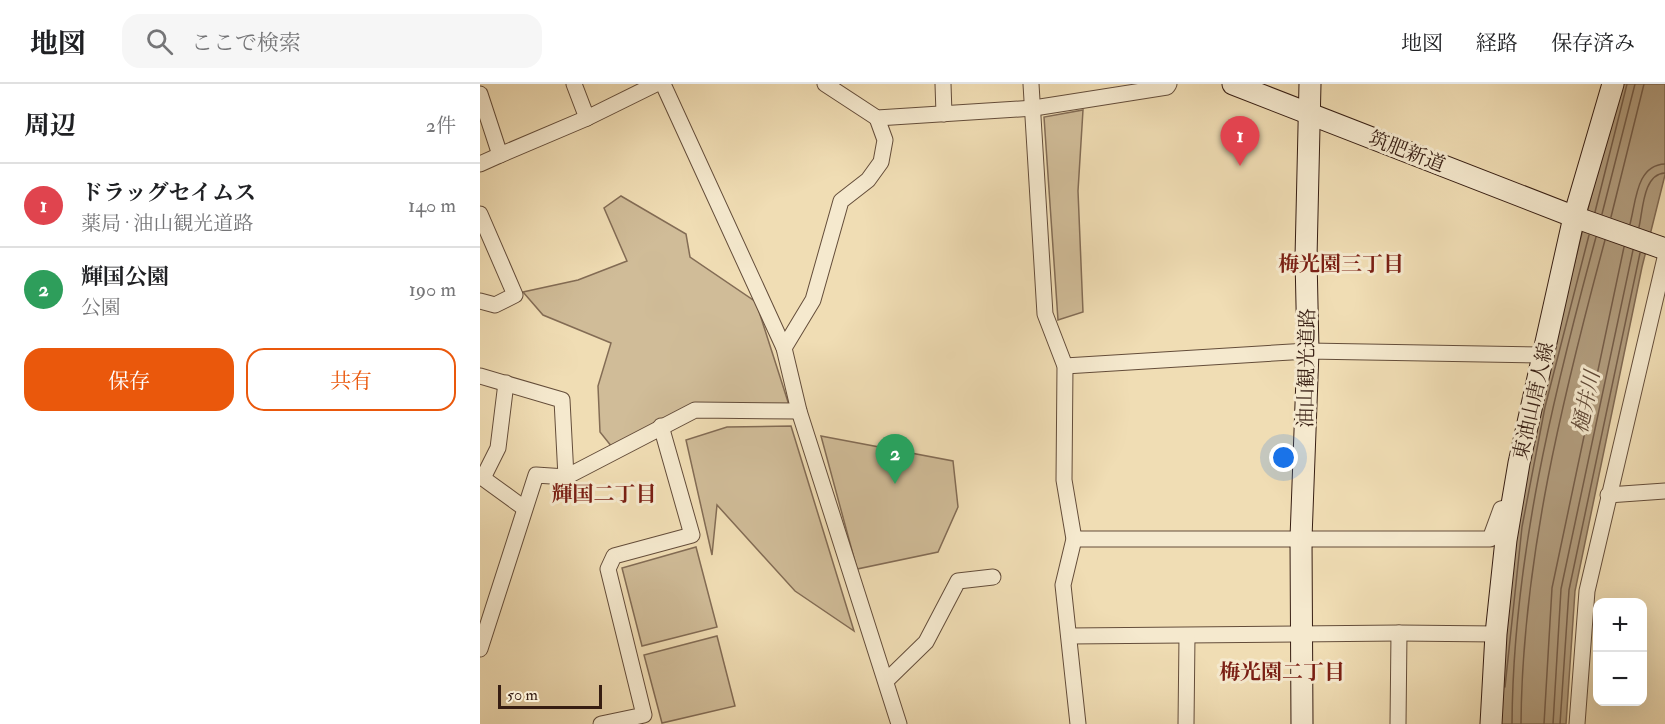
<!DOCTYPE html>
<html lang="ja">
<meta charset="utf-8">
<style>
body{margin:0;font-family:"IM FELL Double Pica","Noto Serif JP",serif;background:#f6f6f6;color:#202124}
.controls{position:absolute;right:18px;bottom:18px;display:grid;overflow:hidden;border-radius:12px;box-shadow:0 6px 24px #0002}
.controls button{width:54px;height:54px;display:grid;place-items:center;padding:0;border:0;border-bottom:2px solid #e0e0e0;background:#fff;color:#202124;font:30px sans-serif}
.scale{position:absolute;left:18px;bottom:15px;width:104px;box-sizing:border-box;padding-left:6px;border:3px solid #361d12;border-top:0;font-size:16px;line-height:21px;white-space:nowrap;color:#361d12;-webkit-text-stroke:4px #f5e9ce;paint-order:stroke}
.you{position:absolute;left:804px;top:374px;width:21px;height:21px;margin:-15px;border:4px solid #fff;border-radius:50%;background:#1a73e8;box-shadow:0 0 0 9px #1a73e833}
.badge{display:grid;place-items:center;width:39px;height:39px;border-radius:50%;background:#ea580c;color:#fff;font-size:20px;font-weight:700}
.pin{position:absolute;translate:-50% -50px;filter:drop-shadow(0 2px 3px #0008)}
.pin::after{content:'';position:absolute;top:32px;width:21px;height:18px;background:inherit;clip-path:polygon(0 0,100% 0,50% 100%)}
.list{margin:0;padding:0;list-style:none}
h2{display:flex;justify-content:space-between;align-items:center;height:78px;margin:0;padding:0 24px;font-size:26px}
h2 small{font-size:20px;font-weight:400;color:#757577}
.list li{display:grid;grid-template-columns:39px 1fr auto;gap:18px;align-items:center;box-sizing:border-box;height:84px;padding:0 24px;border-top:2px solid #e0e0e0}
.list b{display:block;font-size:22px;white-space:nowrap}
.list p{margin:0;font-size:20px;white-space:nowrap;color:#757577}
.list em{font-size:20px;font-style:normal;color:#757577}
.actions{display:flex;gap:12px;padding:18px 24px}
.actions a{flex:1;padding:14px 0;border:2px solid #ea580c;border-radius:18px;text-align:center;font-size:21px;color:#ea580c}
.actions .main{background:#ea580c;color:#fff}
.icon{flex:none;width:33px;height:33px;fill:none;stroke:currentColor;stroke-width:2;stroke-linecap:round;stroke-linejoin:round}
.map{position:relative;flex:none;width:1185px;height:640px;overflow:hidden}
header{display:flex;align-items:center;gap:36px;box-sizing:border-box;height:84px;padding:0 30px;background:#fff;border-bottom:2px solid #e0e0e0}
header strong{font-size:28px}
nav{display:flex;gap:33px;margin-inline-start:auto;font-size:21px}
.search{width:420px;height:54px;background:#f6f6f6;display:flex;align-items:center;gap:15px;box-sizing:border-box;padding:0 21px;border-radius:18px;color:#757577;font-size:22px}
main{display:flex}
aside{flex:1;background:#fff}
.map>svg:first-child{display:block}
.green{fill:#d0bc98;stroke:#836c55;stroke-width:1.5}
.water{fill:#b19c7d;stroke:#806952;stroke-width:1.5}
.lines{fill:none;stroke-linecap:round;stroke-linejoin:round}
.shore{stroke:#745c48;stroke-width:1.5}
.street-casing{stroke:#644d3a;stroke-width:17}
.secondary-casing{stroke:#361d12;stroke-width:23}
.street{stroke:#f5e9ce;stroke-width:15}
.secondary{stroke:#f5e9ce;stroke-width:21}
.labels{text-anchor:middle;stroke-width:6;stroke-linejoin:round;paint-order:stroke}
.street-label{font-size:20px;fill:#361d12;stroke:#f5e9ce}
.neighbourhood-label{font-size:21px;font-weight:bold;fill:#7a1f14;stroke:#f5e9ce}
.water-label{font-size:21px;font-style:italic;fill:#614937;stroke:#f5e9ce}
</style>
<header>
<strong>地図</strong>
<div class="search"><svg class="icon" aria-label="search" viewBox="0 0 24 24"><circle cx="10" cy="10" r="6"/><path d="M15 15l6 6"/></svg>ここで検索</div>
<nav><a>地図</a><a>経路</a><a>保存済み</a></nav>
</header>
<main>
<aside>
<h2>周辺<small>2件</small></h2>
<ul class="list">
<li><span class="badge" style="background:#e0444e">1</span><div><b>ドラッグセイムス</b><p>薬局 · 油山観光道路</p></div><em>140 m</em></li>
<li><span class="badge" style="background:#2e9e5b">2</span><div><b>輝国公園</b><p>公園</p></div><em>190 m</em></li>
</ul>
<div class="actions"><a class="main">保存</a><a>共有</a></div>
</aside>
<div class="map">
<svg width="1185" height="640" viewBox="0 0 1185 640">
<rect width="100%" height="100%" fill="#f0ddb4"/>
<filter id="stains"><feTurbulence type="fractalNoise" baseFrequency=".00333" numOctaves="4"/><feColorMatrix values="0 0 0 0 .2 0 0 0 0 .09 0 0 0 0 .02 0 0 0 .5 -.17"/></filter>
<radialGradient id="worn" r=".72"><stop offset=".6" stop-color="#630" stop-opacity="0"/><stop offset="1" stop-color="#630" stop-opacity=".3"/></radialGradient>
<g class="green">
<path d="M 603,26 L 598,107 L 603,228 L 578,236 L 564,33 Z"/>
<path d="M 141,112 L 206,150 L 210,173 L 276,218 L 309,321 L 217,319 L 132,363 L 120,348 L 118,302 L 131,259 L 63,231 L 43,208 L 98,196 L 147,177 L 124,124 Z"/>
<path d="M 311,342 L 374,547 L 315,507 L 237,421 L 232,471 L 206,356 L 247,343 Z"/>
<path d="M 341,352 L 473,377 L 478,423 L 458,468 L 377,485 Z"/>
<path d="M 216,463 L 237,543 L 162,562 L 142,484 Z"/>
<path d="M 237,552 L 255,622 L 182,639 L 164,571 Z"/>
</g>
<path class="water" d="M 1142,0 L 1185,0 L 1185,91 L 1162,183 L 1095,507 L 1086,640 L 1019,640 L 1018,610 L 1036,442 L 1059,321 L 1124,61 Z"/>
<g class="lines">
<g class="shore">
<path d="M 1115,128 L 1147,0"/>
<path d="M 1122,130 L 1155,0"/>
<path d="M 1131,133 L 1164,0"/>
<path d="M 1150,140 C 1156,118 1156,81 1185,80"/>
<path d="M 1159,143 C 1163,126 1163,90 1185,89"/>
<path d="M 1025,603 L 1042,443 L 1065,323 L 1109,151"/>
<path d="M 1032,640 C 1033,475 1073,312 1116,153"/>
<path d="M 1041,640 C 1042,478 1083,312 1125,156"/>
<path d="M 1064,640 L 1072,504 L 1144,163"/>
<path d="M 1073,640 L 1081,505 L 1153,166"/>
<path d="M 1080,640 L 1089,506 L 1160,169"/>
</g>
<defs>
<g id="street">
<path d="M 94,0 L 107,34 L 176,0"/>
<path d="M 183,0 L 304,264 L 319,327 L 419,640"/>
<path d="M 345,0 L 397,34 L 554,24 L 687,3 L 689,0"/>
<path d="M 463,0 L 464,30"/>
<path d="M 551,0 L 565,230 L 585,282 L 584,396 L 594,455 L 583,501 L 598,640"/>
<path d="M 0,10 L 20,71 L 107,34"/>
<path d="M 0,80 L 20,71"/>
<path d="M 0,130 L 35,211 L 15,221 L 0,217"/>
<path d="M 304,264 L 333,216 L 361,117 L 388,96 L 401,78 L 405,56 L 397,34"/>
<path d="M 585,282 L 828,267 L 1064,271"/>
<path d="M 0,292 L 82,316 L 86,393"/>
<path d="M 0,392 L 44,424"/>
<path d="M 3,394 L 18,364 L 26,299"/>
<path d="M 1128,411 L 1185,407"/>
<path d="M 594,455 L 1010,455 L 1021,425 L 1032,422"/>
<path d="M 589,552 L 919,549 L 1016,550"/>
<path d="M 0,565 L 56,391 L 86,393 L 215,326 L 319,327"/>
<path d="M 406,597 L 446,558 L 478,497 L 513,493"/>
<path d="M 121,640 L 164,631 L 128,485 L 134,472 L 212,451 L 181,342"/>
<path d="M 706,640 L 707,552"/>
<path d="M 918,640 L 919,549"/>
<path d="M 1097,640 L 1107,507 L 1185,174"/>
</g>
<g id="secondary">
<path d="M 753,0 L 1100,135 L 1185,165"/>
<path d="M 822,640 L 821,454 L 828,267 L 826,174 L 830,0"/>
<path d="M 1011,640 L 1016,550 L 1026,456 L 1039,379 L 1094,133 L 1133,0"/>
</g>
</defs>
<use href="#street" class="street-casing"/>
<use href="#secondary" class="secondary-casing"/>
<use href="#street" class="street"/>
<use href="#secondary" class="secondary"/>
</g>
<g class="labels">
<g class="street-label">
<text transform="translate(927 67) rotate(21)" y="7">筑肥新道</text>
<text transform="translate(826 284) rotate(-89)" y="7">油山観光道路</text>
<text transform="translate(1053 317) rotate(-77)" y="7">東油山唐人線</text>
</g>
<g class="neighbourhood-label">
<text x="861" y="187">梅光園三丁目</text>
<text x="124" y="417">輝国二丁目</text>
<text x="802" y="595">梅光園二丁目</text>
</g>
<g class="water-label">
<text transform="translate(1106 318) rotate(-78)" y="7">樋井川</text>
</g>
</g>
<rect width="100%" height="100%" filter="url(#stains)"/>
<rect width="100%" height="100%" fill="url(#worn)"/>
</svg>
<div class="controls">
<button>+</button>
<button>−</button>
</div>
<div class="scale">50 m</div>
<div class="you"></div>
<div class="pin badge" style="left:760px;top:82px;background:#e0444e">1</div>
<div class="pin badge" style="left:415px;top:400px;background:#2e9e5b">2</div>
</div>
</main>
